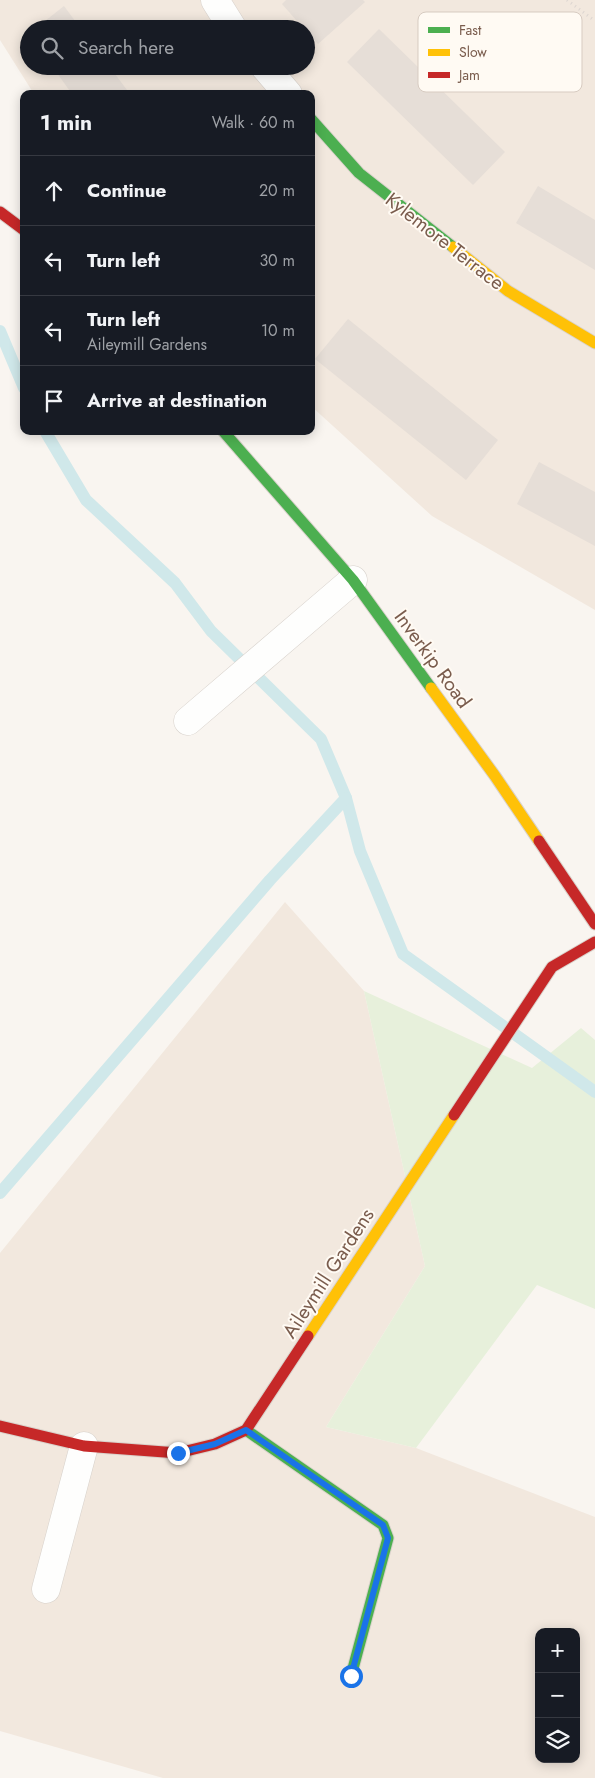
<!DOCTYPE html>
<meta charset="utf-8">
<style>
body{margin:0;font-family:Jost,sans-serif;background:#242831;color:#f1f3f6}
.controls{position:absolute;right:15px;bottom:15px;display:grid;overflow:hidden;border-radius:10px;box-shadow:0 2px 12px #0003}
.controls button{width:45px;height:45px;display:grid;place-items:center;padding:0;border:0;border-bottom:1px solid #363941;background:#171b24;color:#f1f3f6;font:25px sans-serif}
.stop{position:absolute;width:15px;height:15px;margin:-11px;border:4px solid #1a73e8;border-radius:50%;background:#fff}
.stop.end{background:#1a73e8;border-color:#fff;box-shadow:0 1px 5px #0008}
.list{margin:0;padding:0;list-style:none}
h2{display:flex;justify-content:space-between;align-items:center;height:65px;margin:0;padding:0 20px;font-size:21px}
h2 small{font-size:16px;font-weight:400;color:#9ea1a6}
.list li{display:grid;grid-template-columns:32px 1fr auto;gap:15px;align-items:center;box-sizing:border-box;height:70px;padding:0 20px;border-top:1px solid #363941}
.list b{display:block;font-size:19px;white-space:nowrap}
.list p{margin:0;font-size:16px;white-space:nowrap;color:#9ea1a6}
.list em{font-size:16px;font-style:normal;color:#9ea1a6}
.icon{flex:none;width:28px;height:28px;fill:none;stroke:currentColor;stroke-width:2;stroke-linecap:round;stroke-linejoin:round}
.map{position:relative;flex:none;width:595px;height:1778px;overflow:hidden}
.search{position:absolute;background:#171b24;box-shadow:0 2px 12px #0003;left:20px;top:20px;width:295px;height:55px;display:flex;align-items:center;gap:12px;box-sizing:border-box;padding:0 18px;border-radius:28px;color:#9ea1a6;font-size:19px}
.panel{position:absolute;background:#171b24;box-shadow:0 2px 12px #0003;left:20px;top:90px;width:295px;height:345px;border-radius:10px}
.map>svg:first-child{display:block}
.residential{fill:#f2e8de;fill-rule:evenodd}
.green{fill:#e7f0db}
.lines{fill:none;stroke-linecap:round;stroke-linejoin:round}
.stream{stroke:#d0e8ea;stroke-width:12}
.building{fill:#e6ded7}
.street-casing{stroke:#d7d1cb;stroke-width:29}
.fast-casing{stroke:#d9d2cb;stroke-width:13}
.slow-casing{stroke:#d9d2cb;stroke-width:13}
.jam-casing{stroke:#d9d2cb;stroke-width:13}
.path{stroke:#dcd5d0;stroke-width:3;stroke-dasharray:1 4;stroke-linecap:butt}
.street{stroke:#fefefd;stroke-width:28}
.fast{stroke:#4caf50;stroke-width:11}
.slow{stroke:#ffc107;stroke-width:11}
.jam{stroke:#c62828;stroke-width:11}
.route{stroke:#1a73e8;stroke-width:6}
.labels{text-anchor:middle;stroke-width:4;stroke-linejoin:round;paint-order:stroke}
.street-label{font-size:20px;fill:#7a5c4d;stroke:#fffaf3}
.key{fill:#fffaf3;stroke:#d7cbc1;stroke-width:1}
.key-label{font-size:14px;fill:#7a5c4d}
</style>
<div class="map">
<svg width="595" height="1778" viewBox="0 0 595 1778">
<rect width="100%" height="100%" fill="#f9f5f0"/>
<g class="residential">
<path d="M 0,0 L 595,0 L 595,610 L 432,516 L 311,406 L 311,94 L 34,94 L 0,40 ZM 29,29 L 306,29 L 306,66 L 29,66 Z"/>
<path d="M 285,902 L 364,991 L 425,1266 L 326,1427 L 416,1448 L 595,1517 L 595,1778 L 163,1778 L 0,1731 L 0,1253 ZM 539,1632 L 576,1632 L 576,1759 L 539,1759 Z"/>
</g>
<path class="green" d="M 364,991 L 532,1068 L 581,1028 L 595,1040 L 595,1309 L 537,1285 L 416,1448 L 326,1427 L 425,1266 Z"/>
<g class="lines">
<g class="stream">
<path d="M 0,331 L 24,388"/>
<path d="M 45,431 L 86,500 L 175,583 L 211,631 L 321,739 L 346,798 L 360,851 L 403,954 L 595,1092"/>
<path d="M 0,1193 L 270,880 L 346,798"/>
</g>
</g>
<g class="building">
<path d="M 286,0 L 363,0 L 365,2 L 318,44 L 306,31 L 306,29 L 304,29 L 282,4 Z"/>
<path d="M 64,6 L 81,29 L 35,29 Z"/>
<path d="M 379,29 L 505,152 L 473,185 L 347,62 Z"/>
<path d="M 52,66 L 109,66 L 130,94 L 72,94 Z"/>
<path d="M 538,186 L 595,220 L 595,270 L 516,223 Z"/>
<path d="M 348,319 L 498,440 L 466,480 L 315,359 Z"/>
<path d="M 539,462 L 595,492 L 595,546 L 517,504 Z"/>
</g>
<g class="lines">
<defs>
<g id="street">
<path d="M 215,0 L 233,29"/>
<path d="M 264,66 L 288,94"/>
<path d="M 188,721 L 353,580"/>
<path d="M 46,1589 L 84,1446"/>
</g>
<g id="fast">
<path d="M 311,119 L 359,173 L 453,247"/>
<path d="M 223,431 L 353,580 L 431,688"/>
<path d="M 246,1430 L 383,1525 L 388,1538 L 351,1676"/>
</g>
<g id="slow">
<path d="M 453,247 L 508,291 L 595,343"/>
<path d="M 431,688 L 495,776 L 539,841"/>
<path d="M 308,1336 L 454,1115"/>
</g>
<g id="jam">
<path d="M 0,212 L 24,230"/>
<path d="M 539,841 L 595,924"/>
<path d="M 454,1115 L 552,967 L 595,942"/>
<path d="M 0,1426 L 84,1446 L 178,1453 L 215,1444 L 246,1430 L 308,1336"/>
</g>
</defs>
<use href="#street" class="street-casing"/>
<use href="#fast" class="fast-casing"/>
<use href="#slow" class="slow-casing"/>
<use href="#jam" class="jam-casing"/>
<path class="path" d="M 567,0 L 595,21"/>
<use href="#street" class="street"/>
<use href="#fast" class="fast"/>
<use href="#slow" class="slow"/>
<use href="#jam" class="jam"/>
</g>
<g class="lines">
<path class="route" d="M 178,1453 L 215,1444 L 246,1430 L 383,1525 L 388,1538 L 351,1676"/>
</g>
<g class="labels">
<g class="street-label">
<text transform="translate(445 241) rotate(38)" y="7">Kylemore Terrace</text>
<text transform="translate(433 659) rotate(54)" y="7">Inverkip Road</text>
<text transform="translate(328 1273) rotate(-57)" y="7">Aileymill Gardens</text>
</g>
</g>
<rect x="418" y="12" width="164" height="80" rx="8" class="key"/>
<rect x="428" y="27" width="22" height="6" fill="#4caf50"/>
<rect x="428" y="49" width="22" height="7" fill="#ffc107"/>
<rect x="428" y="72" width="22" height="6" fill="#c62828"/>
<g class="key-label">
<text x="459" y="35">Fast</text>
<text x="459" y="57">Slow</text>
<text x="459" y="80">Jam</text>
</g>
</svg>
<div class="controls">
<button>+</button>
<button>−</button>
<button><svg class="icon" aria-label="layers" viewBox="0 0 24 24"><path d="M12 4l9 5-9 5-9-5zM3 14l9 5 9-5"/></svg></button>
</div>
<div class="stop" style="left:351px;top:1676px"></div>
<div class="stop end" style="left:178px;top:1453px"></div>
<div class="search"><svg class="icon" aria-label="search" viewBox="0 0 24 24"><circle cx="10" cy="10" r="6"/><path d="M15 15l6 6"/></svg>Search here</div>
<section class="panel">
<h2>1 min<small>Walk · 60 m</small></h2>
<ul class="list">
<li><svg class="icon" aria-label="ahead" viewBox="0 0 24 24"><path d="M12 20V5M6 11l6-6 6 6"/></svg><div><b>Continue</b></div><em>20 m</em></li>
<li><svg class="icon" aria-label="left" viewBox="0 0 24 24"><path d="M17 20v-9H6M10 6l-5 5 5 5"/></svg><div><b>Turn left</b></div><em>30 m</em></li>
<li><svg class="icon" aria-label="left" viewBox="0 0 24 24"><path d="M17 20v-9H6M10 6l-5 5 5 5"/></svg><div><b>Turn left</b><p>Aileymill Gardens</p></div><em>10 m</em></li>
<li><svg class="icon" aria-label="arrive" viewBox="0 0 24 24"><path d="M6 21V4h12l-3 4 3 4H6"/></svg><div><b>Arrive at destination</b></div></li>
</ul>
</section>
</div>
